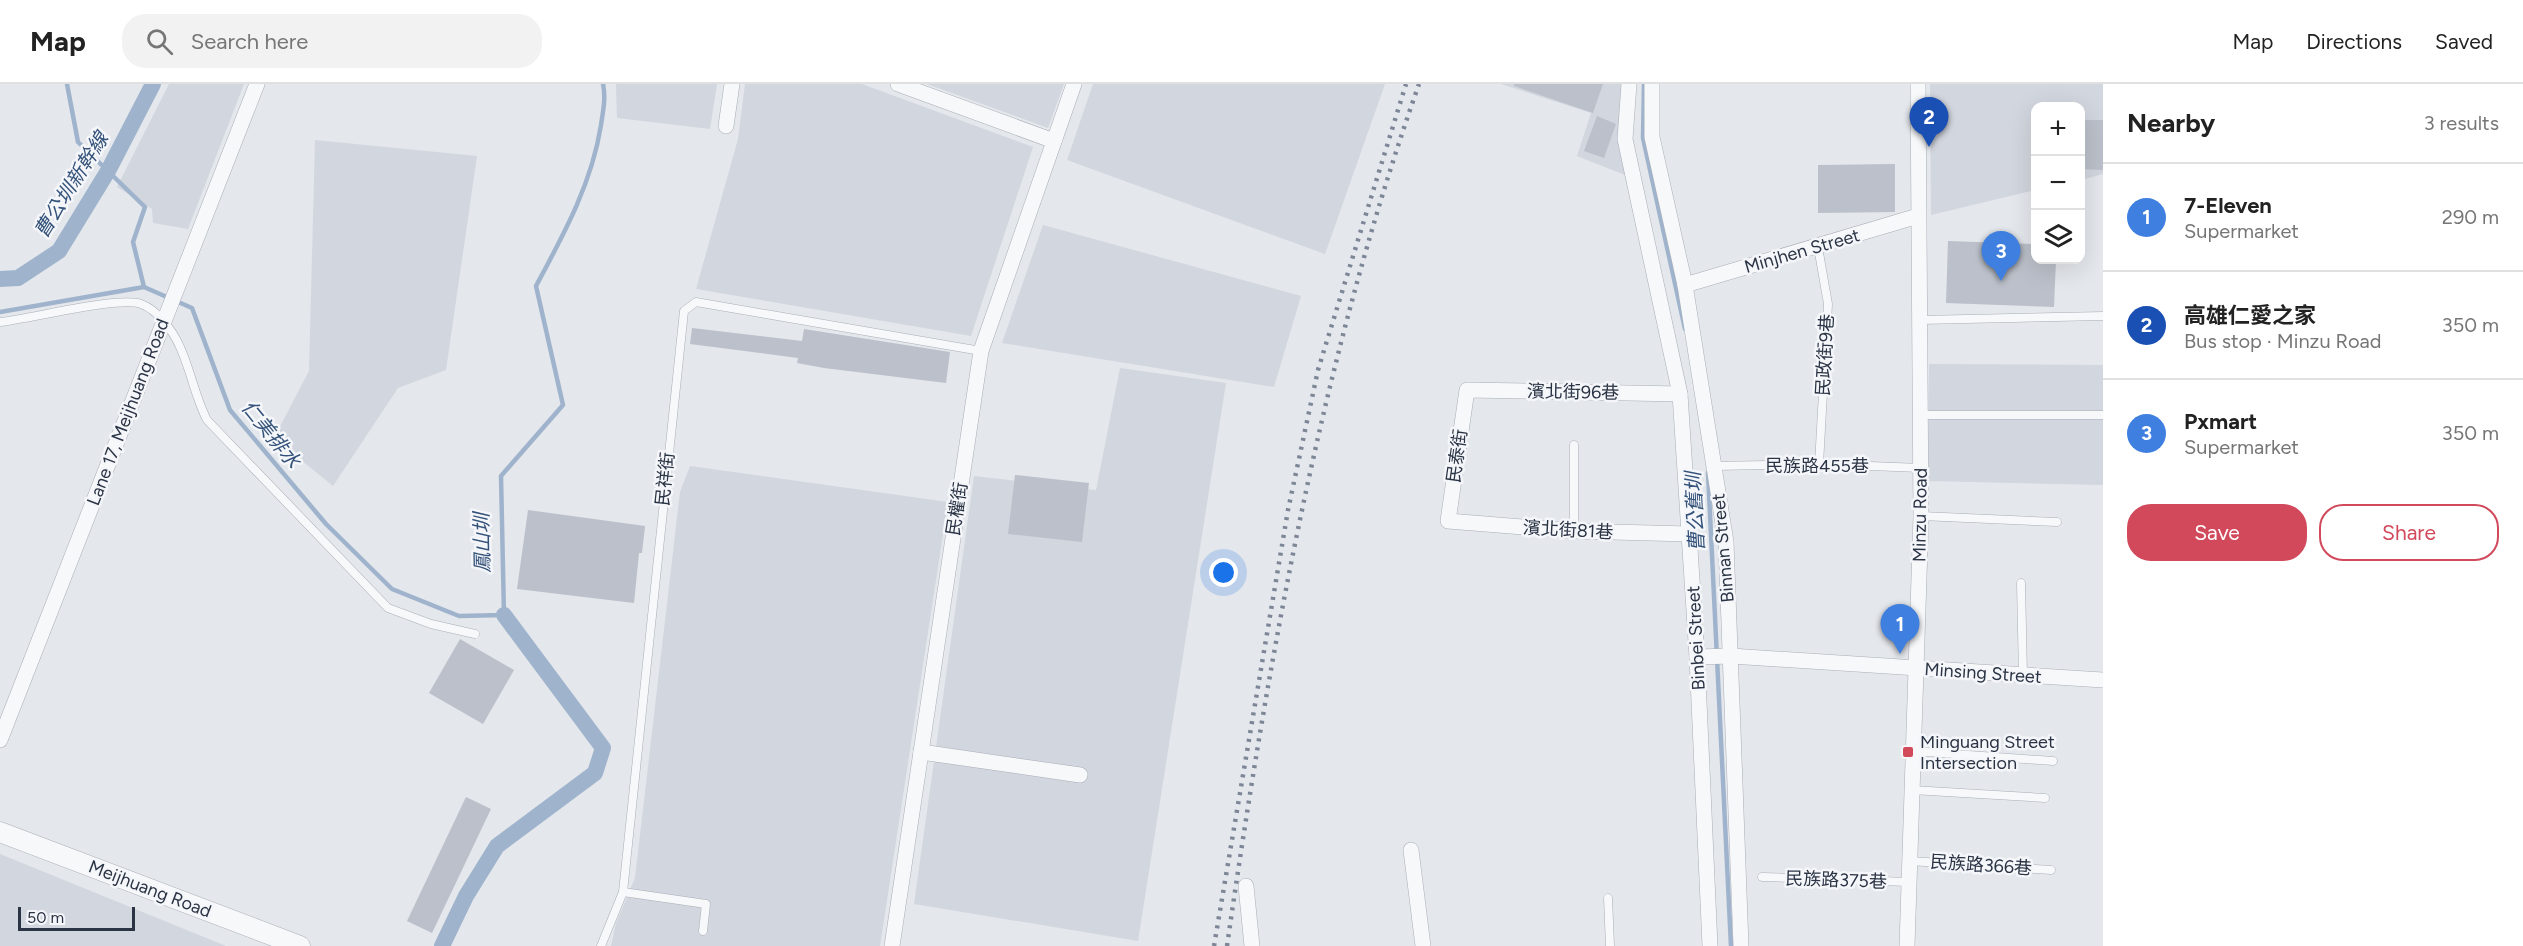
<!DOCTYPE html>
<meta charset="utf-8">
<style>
body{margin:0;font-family:Figtree,"Noto Sans TC",sans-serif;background:#f2f2f2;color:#222}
.controls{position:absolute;right:18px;top:18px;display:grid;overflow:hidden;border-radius:12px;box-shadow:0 6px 24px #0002}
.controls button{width:54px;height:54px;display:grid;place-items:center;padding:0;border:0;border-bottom:2px solid #e0e0e0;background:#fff;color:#222;font:30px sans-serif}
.scale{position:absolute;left:18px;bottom:15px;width:117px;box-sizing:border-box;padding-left:6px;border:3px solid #2b3445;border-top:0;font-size:16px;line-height:21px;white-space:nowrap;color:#2b3445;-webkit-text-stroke:4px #f4f6f9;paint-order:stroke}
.you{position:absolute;left:1224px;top:489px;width:21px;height:21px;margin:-15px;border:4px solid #fff;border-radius:50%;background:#1a73e8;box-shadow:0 0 0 9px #1a73e833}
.badge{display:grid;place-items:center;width:39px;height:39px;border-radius:50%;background:#d1495b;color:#fff;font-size:20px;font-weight:700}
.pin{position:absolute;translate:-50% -50px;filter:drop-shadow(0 2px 3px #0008)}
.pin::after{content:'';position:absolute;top:32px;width:21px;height:18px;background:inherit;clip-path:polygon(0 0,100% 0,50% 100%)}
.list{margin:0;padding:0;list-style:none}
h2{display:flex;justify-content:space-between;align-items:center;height:78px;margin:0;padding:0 24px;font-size:26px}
h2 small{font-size:20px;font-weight:400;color:#767676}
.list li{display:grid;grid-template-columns:39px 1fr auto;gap:18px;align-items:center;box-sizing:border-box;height:108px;padding:0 24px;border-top:2px solid #e0e0e0}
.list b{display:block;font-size:22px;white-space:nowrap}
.list p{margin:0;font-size:20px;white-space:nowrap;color:#767676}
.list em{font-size:20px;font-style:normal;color:#767676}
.actions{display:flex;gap:12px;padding:18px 24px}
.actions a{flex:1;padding:14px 0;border:2px solid #d1495b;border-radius:24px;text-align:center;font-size:21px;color:#d1495b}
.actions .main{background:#d1495b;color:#fff}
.icon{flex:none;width:33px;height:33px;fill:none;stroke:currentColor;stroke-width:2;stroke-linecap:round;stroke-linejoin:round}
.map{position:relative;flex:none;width:2103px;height:862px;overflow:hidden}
header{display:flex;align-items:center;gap:36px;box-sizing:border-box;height:84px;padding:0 30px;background:#fff;border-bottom:2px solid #e0e0e0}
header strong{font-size:28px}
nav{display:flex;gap:33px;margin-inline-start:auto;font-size:21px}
.search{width:420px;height:54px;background:#f2f2f2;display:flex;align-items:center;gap:15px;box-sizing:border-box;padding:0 21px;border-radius:24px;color:#767676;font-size:22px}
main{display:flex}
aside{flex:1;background:#fff}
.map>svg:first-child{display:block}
.built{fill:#d2d6de}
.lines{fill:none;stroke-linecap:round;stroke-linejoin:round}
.stream{stroke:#9fb4cc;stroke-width:4.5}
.canal{stroke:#9fb4cc;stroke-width:16}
.building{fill:#bbc0ca}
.service-casing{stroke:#a9aeb7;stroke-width:9}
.minor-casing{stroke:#a9aeb7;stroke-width:16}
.tertiary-casing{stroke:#a9aeb7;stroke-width:21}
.service{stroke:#f7f8fa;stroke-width:8}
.minor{stroke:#f7f8fa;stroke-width:15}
.tertiary{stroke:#f7f8fa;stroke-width:20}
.rail{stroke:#7d8696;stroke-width:4.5;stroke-dasharray:3 6;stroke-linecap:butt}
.poi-dot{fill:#d1495b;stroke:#f4f6f9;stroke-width:2}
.labels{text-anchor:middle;stroke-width:5;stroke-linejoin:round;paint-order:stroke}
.street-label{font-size:18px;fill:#2b3445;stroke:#f4f6f9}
.poi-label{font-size:18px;fill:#2b3445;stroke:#f4f6f9;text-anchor:start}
.water-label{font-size:20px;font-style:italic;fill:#34527a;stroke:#f4f6f9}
</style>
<header>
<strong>Map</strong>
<div class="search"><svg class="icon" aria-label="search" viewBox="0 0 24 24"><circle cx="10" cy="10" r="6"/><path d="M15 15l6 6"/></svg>Search here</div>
<nav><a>Map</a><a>Directions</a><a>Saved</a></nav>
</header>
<main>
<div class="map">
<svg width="2103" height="862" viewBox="0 0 2103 862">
<rect width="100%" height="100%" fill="#e4e7ec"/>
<g class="built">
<path d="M 169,0 L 244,0 L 188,145 L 153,139 L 152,125 L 117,103 Z"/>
<path d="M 616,0 L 717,0 L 710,45 L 617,34 Z"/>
<path d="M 745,0 L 862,0 L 1033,63 L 971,252 L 696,205 L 738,55 Z"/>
<path d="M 927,0 L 1064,0 L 1048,44 Z"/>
<path d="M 1093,0 L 1385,0 L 1325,170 L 1067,76 Z"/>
<path d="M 1501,0 L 1625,0 L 1635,95 L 1577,72 L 1591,29 Z"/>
<path d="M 1930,0 L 2103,0 L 2103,90 L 2081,96 L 2080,22 L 2036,22 L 2035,106 L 1931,131 Z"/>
<path d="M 315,56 L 477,72 L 446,286 L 398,304 L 333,402 L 274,354 L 309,287 Z"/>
<path d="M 1043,141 L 1301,212 L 1274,303 L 1002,259 Z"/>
<path d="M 1929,280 L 2103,281 L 2103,401 L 1928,397 Z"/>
<path d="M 1120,284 L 1226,299 L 1138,857 L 914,820 L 974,392 L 1096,406 Z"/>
<path d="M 690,382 L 948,418 L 880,862 L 611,862 L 616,839 L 635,794 L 680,408 Z"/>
<path d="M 0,770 L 226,862 L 0,862 Z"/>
</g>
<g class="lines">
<g class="stream">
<path d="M 67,0 L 78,58 L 145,123 L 133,158 L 144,203"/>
<path d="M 1644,0 L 1643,54 L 1685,245"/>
<path d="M 0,228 L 144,203 L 192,224 L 230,326 L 326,440 L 392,505 L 459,532 L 504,531 L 501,392 L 563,321 L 536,202 C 564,150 592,99 601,41 C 603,27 606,14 603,0"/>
<path d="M 1708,389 L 1731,862"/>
</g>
<g class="canal">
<path d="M 0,195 L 18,194 L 59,167 L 108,87 L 153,0"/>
<path d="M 442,862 L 466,812 L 497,762 L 595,689 L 603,664 L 504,531"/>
</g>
</g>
<g class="building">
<path d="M 1514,0 L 1603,0 L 1593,29 L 1514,2 Z"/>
<path d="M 1597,32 L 1616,40 L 1604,74 L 1584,67 Z"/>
<path d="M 2080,36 L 2103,36 L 2103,86 L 2080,85 Z"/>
<path d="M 1895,80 L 1895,128 L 1818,129 L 1818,81 Z"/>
<path d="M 1948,157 L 2036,160 L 2036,176 L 2056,176 L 2054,223 L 1946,219 Z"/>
<path d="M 692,244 L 802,257 L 804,245 L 950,268 L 946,299 L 824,284 L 797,279 L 798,274 L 690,260 Z"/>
<path d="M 1015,391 L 1089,399 L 1082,458 L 1008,450 Z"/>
<path d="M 528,426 L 645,442 L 642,469 L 639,469 L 634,519 L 517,505 Z"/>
<path d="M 460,555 L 514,586 L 483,640 L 429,609 Z"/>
<path d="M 466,713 L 491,725 L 432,849 L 407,837 Z"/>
</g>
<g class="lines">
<defs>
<g id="service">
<path d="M 1818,163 L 1828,220 L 1819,380"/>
<path d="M 1921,236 L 2103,232"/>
<path d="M 0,238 C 30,235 118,212 141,220 C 158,226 173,247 180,263 C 191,287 195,313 207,336 L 388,524 L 431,540 L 475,550"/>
<path d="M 1921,331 L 2103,331"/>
<path d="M 1714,382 L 1819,380 L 1921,384"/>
<path d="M 1921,432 L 2057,438"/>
<path d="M 1574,447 L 1574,361"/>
<path d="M 2021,499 L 2023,592"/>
<path d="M 1913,667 L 2053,677"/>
<path d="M 1912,706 L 2045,714"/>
<path d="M 1910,777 L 2051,786"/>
<path d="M 1762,793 L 1909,798"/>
<path d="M 623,808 L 706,820 L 703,847"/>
<path d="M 1608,814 L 1610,862"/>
<path d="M 601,862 L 623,808 L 684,227 L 696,218 L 981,267"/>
</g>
<g id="minor">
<path d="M 898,0 L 1054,57"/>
<path d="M 1629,0 L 1625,55 L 1680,310 L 1697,573 L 1710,862"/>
<path d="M 1652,0 L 1652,53 L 1685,201 L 1726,458 L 1741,862"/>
<path d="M 726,42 L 732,0"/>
<path d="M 1685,201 L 1918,132"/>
<path d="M 1680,310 L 1467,306 L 1448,437 L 1574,447 L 1689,450"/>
<path d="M 1697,573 L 1731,572 L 2103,596"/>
<path d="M 0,656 L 257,0"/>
<path d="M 921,668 L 1080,691"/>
<path d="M 1411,766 L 1423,862"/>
<path d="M 1246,802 L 1252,862"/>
<path d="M 892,862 L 981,267 L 1074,0"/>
<path d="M 1907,862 L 1921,432 L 1918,0"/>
</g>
<path id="tertiary" d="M 0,748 L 300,862"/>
</defs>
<use href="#service" class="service-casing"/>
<use href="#minor" class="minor-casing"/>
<use href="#tertiary" class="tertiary-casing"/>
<use href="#service" class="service"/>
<use href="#minor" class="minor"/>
<use href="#tertiary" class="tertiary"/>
<g class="rail">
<path d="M 1214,862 L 1288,426 L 1318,286 L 1406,0"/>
<path d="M 1227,862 C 1269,571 1321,278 1419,0"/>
</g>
</g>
<rect class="poi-dot" x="1902" y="662" width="12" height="12" rx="3"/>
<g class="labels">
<g class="street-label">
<text transform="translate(1802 167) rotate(-16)" y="6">Minjhen Street</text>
<text transform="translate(1825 271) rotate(-87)" y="6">民政街9巷</text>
<text transform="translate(1573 308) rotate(1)" y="6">濱北街96巷</text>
<text transform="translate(128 328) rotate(-69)" y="6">Lane 17, Meijhuang Road</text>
<text transform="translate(1457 372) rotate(-82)" y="6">民泰街</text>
<text x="1817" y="388">民族路455巷</text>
<text transform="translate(665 395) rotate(-84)" y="6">民祥街</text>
<text transform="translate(957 425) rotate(-81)" y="6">民權街</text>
<text transform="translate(1920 431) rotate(-89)" y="6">Minzu Road</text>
<text transform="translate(1568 446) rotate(3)" y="6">濱北街81巷</text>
<text transform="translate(1723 464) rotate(-95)" y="6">Binnan Street</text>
<text transform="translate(1696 554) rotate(-93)" y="6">Binbei Street</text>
<text transform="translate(1983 589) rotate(4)" y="6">Minsing Street</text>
<text transform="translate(1981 781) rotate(4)" y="6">民族路366巷</text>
<text transform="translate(1836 796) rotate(2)" y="6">民族路375巷</text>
<text transform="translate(150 805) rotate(21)" y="6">Meijhuang Road</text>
</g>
<g class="poi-label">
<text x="1920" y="664">Minguang Street<tspan x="1920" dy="21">Intersection</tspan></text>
</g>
<g class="water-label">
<text transform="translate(71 101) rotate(-58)" y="7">曹公圳新幹線</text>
<text transform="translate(271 350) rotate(51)" y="7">仁美排水</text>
<text transform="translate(1695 428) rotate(-93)" y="7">曹公舊圳</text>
<text transform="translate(482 459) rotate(-91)" y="7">鳳山圳</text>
</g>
</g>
</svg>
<div class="controls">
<button>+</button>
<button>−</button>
<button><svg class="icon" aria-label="layers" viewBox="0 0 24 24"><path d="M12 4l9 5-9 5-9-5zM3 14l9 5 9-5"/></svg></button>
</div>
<div class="scale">50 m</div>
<div class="you"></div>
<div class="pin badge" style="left:1900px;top:570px;background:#3f7fe0">1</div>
<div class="pin badge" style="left:1929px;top:63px;background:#1a4fb4">2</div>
<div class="pin badge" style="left:2001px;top:197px;background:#3f7fe0">3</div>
</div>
<aside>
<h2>Nearby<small>3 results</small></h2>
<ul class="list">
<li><span class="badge" style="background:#3f7fe0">1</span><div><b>7-Eleven</b><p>Supermarket</p></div><em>290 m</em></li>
<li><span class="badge" style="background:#1a4fb4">2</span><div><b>高雄仁愛之家</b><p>Bus stop · Minzu Road</p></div><em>350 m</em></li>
<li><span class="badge" style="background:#3f7fe0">3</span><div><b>Pxmart</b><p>Supermarket</p></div><em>350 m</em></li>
</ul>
<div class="actions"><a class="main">Save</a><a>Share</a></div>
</aside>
</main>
